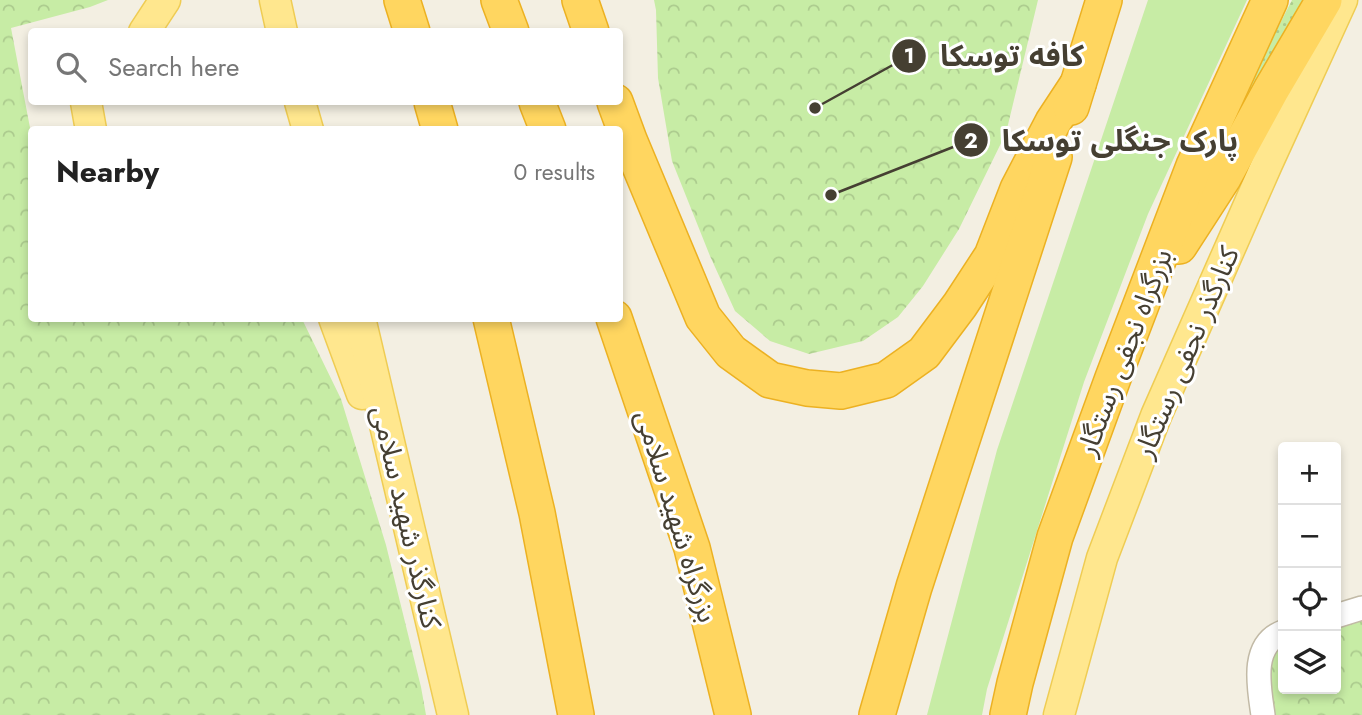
<!DOCTYPE html>
<meta charset="utf-8">
<style>
body{margin:0;font-family:Jost,"Noto Sans Arabic",sans-serif;background:#f2f2f2;color:#222}
.controls{position:absolute;right:21px;bottom:21px;display:grid;overflow:hidden;border-radius:7px;box-shadow:0 4px 10px #0003}
.controls button{width:63px;height:63px;display:grid;place-items:center;padding:0;border:0;border-bottom:2px solid #e0e0e0;background:#fff;color:#222;font:35px sans-serif}
.list{margin:0;padding:0;list-style:none}
h2{display:flex;justify-content:space-between;align-items:center;height:91px;margin:0;padding:0 28px;font-size:30px}
h2 small{font-size:23px;font-weight:400;color:#767676}
.icon{flex:none;width:38px;height:38px;fill:none;stroke:currentColor;stroke-width:2;stroke-linecap:round;stroke-linejoin:round}
.map{position:relative;flex:none;width:1362px;height:715px;overflow:hidden}
.search{position:absolute;background:#fff;box-shadow:0 4px 10px #0003;left:28px;top:28px;width:595px;height:77px;display:flex;align-items:center;gap:18px;box-sizing:border-box;padding:0 24px;border-radius:7px;color:#767676;font-size:26px}
.panel{position:absolute;background:#fff;box-shadow:0 4px 10px #0003;left:28px;top:126px;width:595px;height:196px;border-radius:7px}
.map>svg:first-child{display:block}
.grass{fill:#c7eca5}
.forest{fill:url(#forest-crowns)}
.garden{fill:url(#garden-dots)}
.lines{fill:none;stroke-linecap:round;stroke-linejoin:round}
.minor-casing{stroke:#c2baa6;stroke-width:26}
.major-casing{stroke:#efcc53;stroke-width:33}
.highway-casing{stroke:#ecb122;stroke-width:38}
.minor{stroke:#fff;stroke-width:23}
.major{stroke:#ffe78e;stroke-width:30}
.highway{stroke:#ffd660;stroke-width:35}
.labels{text-anchor:middle;stroke-width:6;stroke-linejoin:round;paint-order:stroke}
.street-label{font-size:28px;fill:#453f32;stroke:#fff}
.leader{fill:none;stroke:#453f32;stroke-width:2.5}
.callout-dot{fill:#453f32;stroke:#fff;stroke-width:2.5}
.mark-label{font-size:21px;text-anchor:middle;font-weight:bold;fill:#fff}
.callout-label{font-size:30px;text-anchor:middle;font-weight:bold;fill:#453f32;stroke:#fff;stroke-width:6;stroke-linejoin:round;paint-order:stroke}
</style>
<div class="map">
<svg width="1362" height="715" viewBox="0 0 1362 715">
<defs>
<pattern id="forest-crowns" width="20" height="18" patternUnits="userSpaceOnUse" patternTransform="scale(1.75)"><rect width="20" height="18" fill="#c7eca5"/><path d="M2 6a3 3 0 1 1 6 0M12 15a3 3 0 1 1 6 0" fill="none" stroke="#accb8e"/></pattern>
<pattern id="garden-dots" width="8" height="8" patternUnits="userSpaceOnUse" patternTransform="scale(1.75)"><rect width="8" height="8" fill="#c7eca5"/><path d="M2 2h.1M6 6h.1" fill="none" stroke="#accb8e" stroke-width="1.8" stroke-linecap="round"/></pattern>
</defs>
<rect width="100%" height="100%" fill="#f3efe2"/>
<path class="grass" d="M 1148,0 L 1247,0 L 1148,214 L 1084,382 L 987,689 L 982,715 L 927,715 L 997,450 Z"/>
<g class="forest">
<path d="M 0,0 L 108,0 L 90,7 L 11,28 L 31,133 L 32,318 L 302,319 L 341,399 L 386,545 L 421,687 L 426,715 L 0,715 Z"/>
<path d="M 654,0 L 1038,0 L 1006,133 L 959,229 L 923,286 L 898,317 L 863,341 L 809,354 L 770,341 L 735,311 L 710,256 L 672,161 L 658,78 L 656,10 Z"/>
<path d="M 1362,619 L 1362,715 L 1255,715 L 1265,664 L 1283,642 L 1283,689 L 1336,689 L 1336,626 Z"/>
</g>
<path class="garden" d="M 1292,0 L 1313,0 L 1258,96 L 1222,138 Z"/>
<g class="lines">
<defs>
<g id="minor">
<path d="M 1336,616 L 1362,608"/>
<path d="M 1263,715 C 1259,687 1250,645 1283,632"/>
</g>
<g id="major">
<path d="M 275,0 L 282,32"/>
<path d="M 144,32 L 165,0"/>
<path d="M 86,102 L 91,130"/>
<path d="M 300,102 L 308,130"/>
<path d="M 334,318 L 362,394"/>
<path d="M 360,318 L 453,715"/>
<path d="M 1059,715 L 1102,558 L 1156,416 L 1267,164 L 1342,0"/>
</g>
<g id="highway">
<path d="M 402,0 L 412,32"/>
<path d="M 499,0 L 511,32"/>
<path d="M 580,0 L 591,32"/>
<path d="M 432,102 L 440,130"/>
<path d="M 537,102 L 548,130"/>
<path d="M 615,102 L 629,140 L 703,317 L 731,352 L 770,380 L 807,388 L 841,391 L 886,380 L 924,353 L 960,305 L 992,256 L 1018,189 L 1053,122 L 1078,84"/>
<path d="M 1071,107 L 1104,0"/>
<path d="M 1179,246 L 1223,178 L 1271,90 L 1324,0"/>
<path d="M 491,318 L 537,513 L 576,715"/>
<path d="M 614,318 L 692,548 L 733,715"/>
<path d="M 877,715 L 914,587 L 1054,157"/>
<path d="M 1008,715 L 1015,683 L 1055,537 L 1113,378 L 1194,166 L 1270,0"/>
</g>
</defs>
<use href="#minor" class="minor-casing"/>
<use href="#major" class="major-casing"/>
<use href="#highway" class="highway-casing"/>
<use href="#minor" class="minor"/>
<use href="#major" class="major"/>
<use href="#highway" class="highway"/>
</g>
<g class="labels">
<g class="street-label">
<text transform="translate(1124 352) rotate(-69)" y="10">بزرگراه نجفی رستگار</text>
<text transform="translate(1186 352) rotate(-67)" y="10">کنارگذر نجفی رستگار</text>
<text transform="translate(677 516) rotate(73)" y="10">بزرگراه شهید سلامی</text>
<text transform="translate(407 517) rotate(77)" y="10">کنارگذر شهید سلامی</text>
</g>
</g>
<path class="leader" d="M815 108L909 56M831 195L971 140"/>
<g class="callout-dot">
<circle cx="815" cy="108" r="7"/>
<circle cx="831" cy="195" r="7"/>
<circle cx="909" cy="56" r="18"/>
<circle cx="971" cy="140" r="18"/>
</g>
<g class="mark-label">
<text x="909" y="63">1</text>
<text x="971" y="148">2</text>
</g>
<g class="callout-label">
<text x="1012" y="66">کافه توسکا</text>
<text x="1120" y="151">پارک جنگلی توسکا</text>
</g>
</svg>
<div class="controls">
<button>+</button>
<button>−</button>
<button><svg class="icon" aria-label="locate" viewBox="0 0 24 24"><circle cx="12" cy="12" r="6"/><path d="M12 2v4M12 18v4M2 12h4M18 12h4"/></svg></button>
<button><svg class="icon" aria-label="layers" viewBox="0 0 24 24"><path d="M12 4l9 5-9 5-9-5zM3 14l9 5 9-5"/></svg></button>
</div>
<div class="search"><svg class="icon" aria-label="search" viewBox="0 0 24 24"><circle cx="10" cy="10" r="6"/><path d="M15 15l6 6"/></svg>Search here</div>
<section class="panel">
<h2>Nearby<small>0 results</small></h2>
<ul class="list">
</ul>
</section>
</div>
